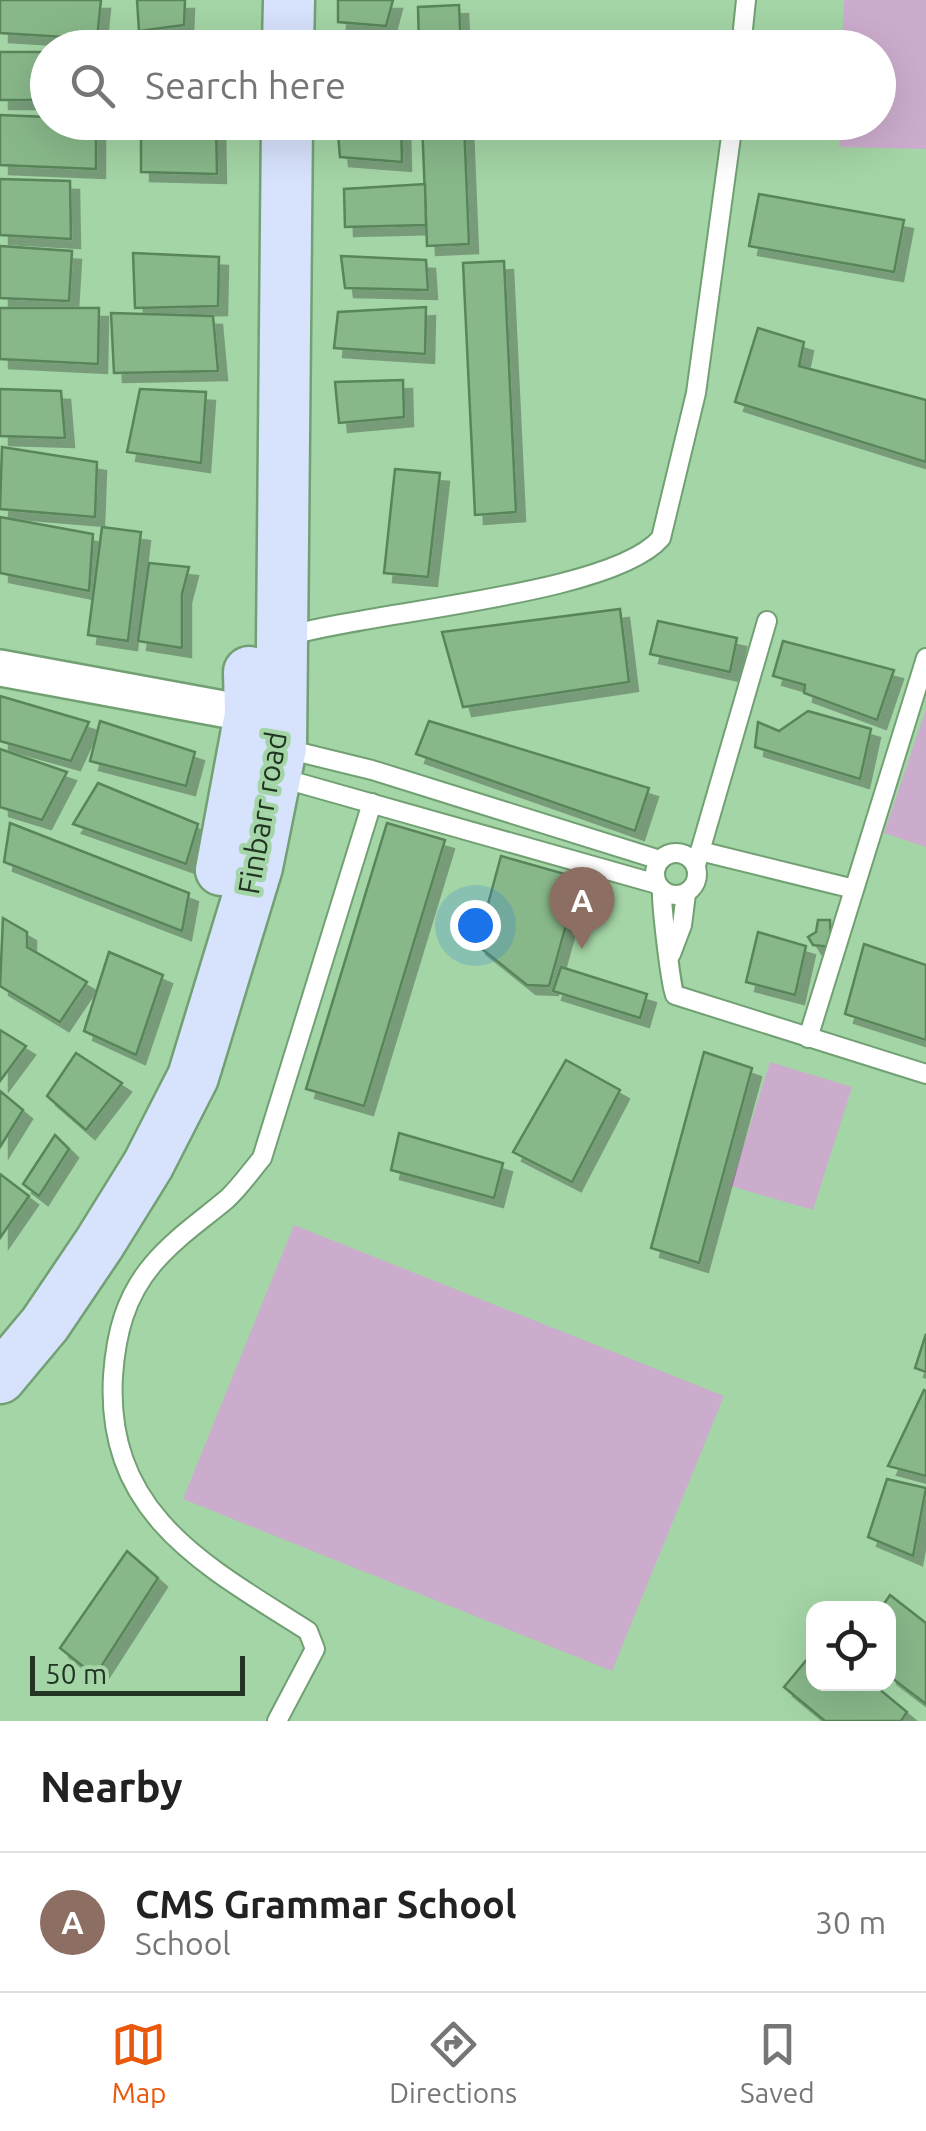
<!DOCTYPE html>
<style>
body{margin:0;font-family:Ubuntu,sans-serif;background:#f2f2f2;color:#222}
.controls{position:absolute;right:30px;bottom:30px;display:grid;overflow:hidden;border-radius:20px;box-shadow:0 10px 40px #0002}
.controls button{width:90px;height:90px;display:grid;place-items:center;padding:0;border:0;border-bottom:2px solid #e0e0e0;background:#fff;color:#222;font:50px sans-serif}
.scale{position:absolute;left:30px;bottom:25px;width:215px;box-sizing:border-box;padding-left:10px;border:5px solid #213522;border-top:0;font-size:28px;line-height:35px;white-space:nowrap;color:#213522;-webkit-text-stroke:8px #a4d5a6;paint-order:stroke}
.you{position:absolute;left:475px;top:925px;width:35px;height:35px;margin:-25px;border:8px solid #fff;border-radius:50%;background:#1a73e8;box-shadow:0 0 0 15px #1a73e833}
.badge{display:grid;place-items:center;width:65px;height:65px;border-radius:50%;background:#ea580c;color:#fff;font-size:32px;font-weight:700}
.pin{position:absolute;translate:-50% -82px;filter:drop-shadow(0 2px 5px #0008)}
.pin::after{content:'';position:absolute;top:52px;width:35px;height:30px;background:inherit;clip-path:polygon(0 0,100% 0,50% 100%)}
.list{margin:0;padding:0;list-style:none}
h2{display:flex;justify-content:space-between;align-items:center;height:130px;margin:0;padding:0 40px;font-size:42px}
h2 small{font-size:32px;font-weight:400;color:#767676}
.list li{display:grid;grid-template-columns:65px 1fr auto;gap:30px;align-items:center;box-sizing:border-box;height:140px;padding:0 40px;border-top:2px solid #e0e0e0}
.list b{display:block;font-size:38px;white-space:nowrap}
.list p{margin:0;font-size:32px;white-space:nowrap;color:#767676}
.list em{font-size:32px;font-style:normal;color:#767676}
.icon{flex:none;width:55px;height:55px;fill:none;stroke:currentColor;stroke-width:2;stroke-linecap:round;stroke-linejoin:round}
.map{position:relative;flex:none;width:926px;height:1721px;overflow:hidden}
.search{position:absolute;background:#fff;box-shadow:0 10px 40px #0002;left:30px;right:30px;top:30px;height:110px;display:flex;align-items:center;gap:25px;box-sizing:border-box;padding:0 35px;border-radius:55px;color:#767676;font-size:38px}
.sheet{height:270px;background:#fff}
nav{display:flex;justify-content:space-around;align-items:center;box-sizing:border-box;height:140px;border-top:2px solid #e0e0e0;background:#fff;font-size:28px;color:#767676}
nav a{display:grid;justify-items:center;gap:5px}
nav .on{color:#ea580c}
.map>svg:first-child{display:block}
.green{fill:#ccaccd}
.building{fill:#88b88a;stroke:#58855a;stroke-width:2.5;filter:url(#shadow)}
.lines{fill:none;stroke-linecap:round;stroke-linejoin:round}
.lane-casing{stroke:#71a073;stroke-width:22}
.street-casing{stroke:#71a073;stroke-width:40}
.secondary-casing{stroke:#71a073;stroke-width:55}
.lane{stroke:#fff;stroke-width:18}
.street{stroke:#fff;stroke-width:35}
.secondary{stroke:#d7e2fc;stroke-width:50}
.labels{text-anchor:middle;stroke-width:9;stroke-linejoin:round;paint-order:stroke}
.street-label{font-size:30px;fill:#213522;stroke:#a4d5a6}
</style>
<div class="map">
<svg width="926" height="1721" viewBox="0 0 926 1721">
<defs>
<filter id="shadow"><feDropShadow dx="9" dy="9" stdDeviation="0" flood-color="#0004"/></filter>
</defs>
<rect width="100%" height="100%" fill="#a4d5a6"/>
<g class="green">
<path d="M 844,0 L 926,0 L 926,149 L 839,147 L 840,123 L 878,122 L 878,48 L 842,47 Z"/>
<path d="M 926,709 L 926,847 L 884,833 Z"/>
<path d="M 770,1062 L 852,1087 L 813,1210 L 731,1186 Z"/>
<path d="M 294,1225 L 724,1396 L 612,1671 L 183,1499 Z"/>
</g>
<g class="building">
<path d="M 0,0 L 101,0 L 97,39 L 0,33 Z"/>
<path d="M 137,0 L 185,0 L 184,25 L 139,31 Z"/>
<path d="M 338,0 L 393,0 L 386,26 L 338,22 Z"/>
<path d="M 459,5 L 461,48 L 419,48 L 418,7 Z"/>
<rect x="0" y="52" width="48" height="48"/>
<path d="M 0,115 L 48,117 L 48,122 L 96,122 L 96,169 L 0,165 Z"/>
<path d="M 141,122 L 216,122 L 217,174 L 141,172 Z"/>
<path d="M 337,122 L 401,122 L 402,162 L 340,157 Z"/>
<path d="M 422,122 L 464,122 L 469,244 L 427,246 Z"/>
<path d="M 0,179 L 70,181 L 71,239 L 0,235 Z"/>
<path d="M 425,184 L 426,225 L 345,227 L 344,189 Z"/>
<path d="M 759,194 L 904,220 L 894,272 L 749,246 Z"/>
<path d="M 0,246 L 72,251 L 69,301 L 0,298 Z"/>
<path d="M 133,253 L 219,257 L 218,306 L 135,308 Z"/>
<path d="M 341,256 L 426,260 L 428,290 L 345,288 Z"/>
<path d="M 504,261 L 516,512 L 475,515 L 463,263 Z"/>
<path d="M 426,307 L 425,354 L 334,348 L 338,312 Z"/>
<path d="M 0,308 L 99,308 L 98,364 L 0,359 Z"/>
<path d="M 111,313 L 213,316 L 218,371 L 114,373 Z"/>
<path d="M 758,328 L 804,342 L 799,366 L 926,400 L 926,462 L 735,402 Z"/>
<path d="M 403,380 L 404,417 L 339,423 L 335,382 Z"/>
<path d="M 0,389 L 61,391 L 65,438 L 0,436 Z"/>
<path d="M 140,389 L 206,392 L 201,463 L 127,452 Z"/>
<path d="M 2,447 L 97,462 L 95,517 L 0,509 Z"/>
<path d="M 395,469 L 440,473 L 428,577 L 384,573 Z"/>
<path d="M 0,517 L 93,534 L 89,591 L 0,573 Z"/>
<path d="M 102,527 L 141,532 L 128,641 L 88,635 Z"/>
<path d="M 149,563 L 189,567 L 182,594 L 182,648 L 138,641 Z"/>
<path d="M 620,609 L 629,682 L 463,707 L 442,632 Z"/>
<path d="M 658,621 L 737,638 L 730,672 L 650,654 Z"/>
<path d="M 783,641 L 894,670 L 877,720 L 804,693 L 805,685 L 773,676 Z"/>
<path d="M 0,696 L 89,722 L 71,761 L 0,741 Z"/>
<path d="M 808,711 L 871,729 L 860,779 L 755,747 L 758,722 L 779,731 Z"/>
<path d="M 100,721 L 195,752 L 186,786 L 90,761 Z"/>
<path d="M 429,721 L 649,788 L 635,831 L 416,754 Z"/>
<path d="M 0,749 L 67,772 L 42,820 L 0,807 Z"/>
<path d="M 98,783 L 198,824 L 186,864 L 73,824 Z"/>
<path d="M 10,823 L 189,893 L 182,931 L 4,862 Z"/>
<path d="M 387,823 L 445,840 L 364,1106 L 306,1089 Z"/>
<path d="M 501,856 L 579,878 L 549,986 L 527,985 L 477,945 Z"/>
<path d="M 3,918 L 27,932 L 27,947 L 87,982 L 60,1022 L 0,986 Z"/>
<path d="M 818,920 L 830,920 L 831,947 L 813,945 L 808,937 L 816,932 Z"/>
<path d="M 758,932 L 806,946 L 795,995 L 746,982 Z"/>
<path d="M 864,944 L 926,965 L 926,1040 L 845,1014 Z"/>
<path d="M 109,952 L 163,975 L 136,1055 L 84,1031 Z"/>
<path d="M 561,967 L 647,994 L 640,1018 L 553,991 Z"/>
<path d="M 0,1030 L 26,1046 L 0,1081 Z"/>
<path d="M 704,1052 L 752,1068 L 699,1263 L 651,1248 Z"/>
<path d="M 76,1053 L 122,1083 L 86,1130 L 47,1096 Z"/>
<path d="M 566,1060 L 620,1090 L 572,1182 L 513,1152 Z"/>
<path d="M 0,1091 L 23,1110 L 0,1147 Z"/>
<path d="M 399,1133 L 503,1163 L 494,1198 L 391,1170 Z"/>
<path d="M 55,1135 L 69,1149 L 39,1196 L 23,1184 Z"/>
<path d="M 0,1174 L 29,1196 L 0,1238 Z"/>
<path d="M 926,1334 L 926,1372 L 915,1368 Z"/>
<path d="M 924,1390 L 926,1391 L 926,1476 L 888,1466 Z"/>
<path d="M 887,1479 L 926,1488 L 913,1556 L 868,1537 Z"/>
<path d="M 127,1551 L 158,1578 L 95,1676 L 60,1648 Z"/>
<path d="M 890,1595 L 926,1623 L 926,1704 L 888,1675 L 888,1608 L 881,1608 Z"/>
<path d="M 814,1651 L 814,1684 L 873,1684 L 907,1712 L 901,1721 L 825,1721 L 784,1687 Z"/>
</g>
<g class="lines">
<defs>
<g id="lane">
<path d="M 741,48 L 746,0"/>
<path d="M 288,636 C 372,611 612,595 661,538 L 696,393 L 733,122"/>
<path d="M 282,748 L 372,770 L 660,860"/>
<path d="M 275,780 L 299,783 L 657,884"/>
<path d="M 700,851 L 854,889"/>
<circle cx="676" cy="874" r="21"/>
<path d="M 696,865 L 767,621"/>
<path d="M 662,890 C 661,902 671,989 675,995 L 926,1074"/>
<path d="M 671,954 L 682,925 L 686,894"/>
<path d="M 808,1038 L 926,658"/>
<path d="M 277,1721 L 315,1649 L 308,1631 C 206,1566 105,1515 113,1376 C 116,1334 125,1297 153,1264 C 175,1238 202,1220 227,1199 C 240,1187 251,1171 262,1158 L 372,803"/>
</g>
<path id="street" d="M 0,668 L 250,714"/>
<g id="secondary">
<path d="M 288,48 L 289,0"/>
<path d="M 221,870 L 250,714 L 249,672"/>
<path d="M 0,1378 L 45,1324 L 99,1244 L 148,1165 L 193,1077 L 257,867 L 281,748 L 287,122"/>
</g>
</defs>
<use href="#lane" class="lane-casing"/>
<use href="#street" class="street-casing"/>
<use href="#secondary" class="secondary-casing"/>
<use href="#lane" class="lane"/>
<use href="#street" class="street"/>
<use href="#secondary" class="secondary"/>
</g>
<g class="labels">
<g class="street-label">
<text transform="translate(263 813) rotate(-80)" y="10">Finbarr road</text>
</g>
</g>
</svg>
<div class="controls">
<button><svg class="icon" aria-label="locate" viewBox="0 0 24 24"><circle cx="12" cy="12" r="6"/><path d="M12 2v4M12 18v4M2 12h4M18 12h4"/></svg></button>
</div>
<div class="scale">50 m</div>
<div class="you"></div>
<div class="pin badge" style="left:582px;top:949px;background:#8d6e63">A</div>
<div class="search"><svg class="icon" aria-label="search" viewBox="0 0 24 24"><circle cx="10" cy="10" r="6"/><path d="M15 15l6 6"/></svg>Search here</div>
</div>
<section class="sheet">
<h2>Nearby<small></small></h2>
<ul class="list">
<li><span class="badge" style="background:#8d6e63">A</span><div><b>CMS Grammar School</b><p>School</p></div><em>30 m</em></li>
</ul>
</section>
<nav>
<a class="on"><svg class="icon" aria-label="map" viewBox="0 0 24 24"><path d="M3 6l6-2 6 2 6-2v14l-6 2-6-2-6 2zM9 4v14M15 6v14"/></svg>Map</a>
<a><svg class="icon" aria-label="directions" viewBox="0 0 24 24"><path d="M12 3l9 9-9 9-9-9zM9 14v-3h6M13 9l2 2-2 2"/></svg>Directions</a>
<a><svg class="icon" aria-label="saved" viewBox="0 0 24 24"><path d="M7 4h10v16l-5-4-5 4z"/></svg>Saved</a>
</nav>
